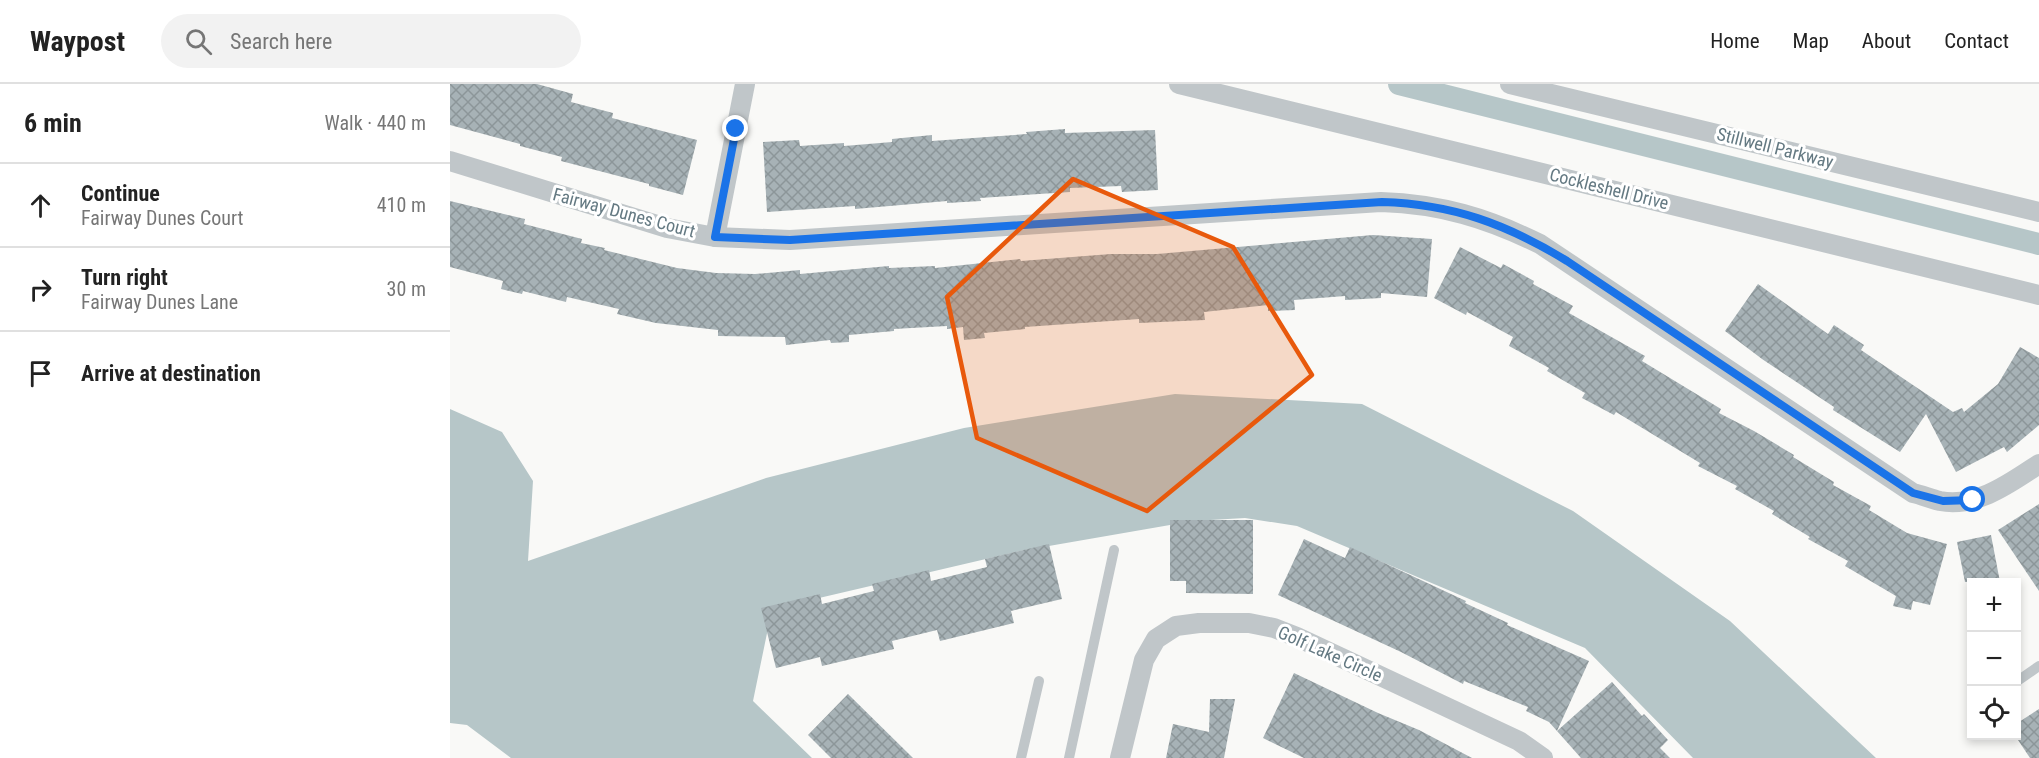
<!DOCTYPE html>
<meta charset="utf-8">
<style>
body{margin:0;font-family:"Roboto Condensed",sans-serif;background:#f2f2f2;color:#222}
.controls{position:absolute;right:18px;bottom:18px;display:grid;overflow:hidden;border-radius:0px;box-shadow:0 3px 9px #0003}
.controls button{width:54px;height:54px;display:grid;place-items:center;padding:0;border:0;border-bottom:2px solid #e0e0e0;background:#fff;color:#222;font:30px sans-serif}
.stop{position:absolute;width:18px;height:18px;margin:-14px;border:4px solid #1a73e8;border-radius:50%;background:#fff}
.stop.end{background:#1a73e8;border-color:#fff;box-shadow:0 2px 6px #0008}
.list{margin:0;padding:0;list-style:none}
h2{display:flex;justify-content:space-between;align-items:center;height:78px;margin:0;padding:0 24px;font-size:26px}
h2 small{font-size:20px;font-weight:400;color:#767676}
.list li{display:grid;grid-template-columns:39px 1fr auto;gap:18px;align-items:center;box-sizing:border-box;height:84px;padding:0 24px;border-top:2px solid #e0e0e0}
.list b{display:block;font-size:22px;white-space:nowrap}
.list p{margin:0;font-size:20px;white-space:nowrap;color:#767676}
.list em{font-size:20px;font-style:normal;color:#767676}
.icon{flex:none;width:33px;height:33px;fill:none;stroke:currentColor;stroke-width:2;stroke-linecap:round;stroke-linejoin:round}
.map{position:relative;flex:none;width:1589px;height:674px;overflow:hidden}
header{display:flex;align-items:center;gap:36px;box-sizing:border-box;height:84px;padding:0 30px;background:#fff;border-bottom:2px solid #e0e0e0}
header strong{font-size:28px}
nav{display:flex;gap:33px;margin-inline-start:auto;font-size:21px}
.search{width:420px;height:54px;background:#f2f2f2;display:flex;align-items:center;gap:15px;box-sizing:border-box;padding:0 21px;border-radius:33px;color:#767676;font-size:22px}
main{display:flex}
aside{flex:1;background:#fff}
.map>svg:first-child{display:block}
.water{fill:#b6c6c8}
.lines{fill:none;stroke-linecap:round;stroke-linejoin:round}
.canal{stroke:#b6c6c8;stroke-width:22}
.building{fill:url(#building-cross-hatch)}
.lane{stroke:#c0c6c9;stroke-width:10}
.street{stroke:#c0c6c9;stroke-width:20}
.route{stroke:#1a73e8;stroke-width:8}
.marked{fill:#e8590c;fill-opacity:0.2;stroke:#e8590c;stroke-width:4.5;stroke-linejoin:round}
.labels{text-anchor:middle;stroke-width:6;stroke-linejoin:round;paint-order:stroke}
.street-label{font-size:18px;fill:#647982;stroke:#fff}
</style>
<header>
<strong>Waypost</strong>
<div class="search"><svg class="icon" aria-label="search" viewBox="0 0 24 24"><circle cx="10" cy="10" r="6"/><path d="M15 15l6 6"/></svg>Search here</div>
<nav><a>Home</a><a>Map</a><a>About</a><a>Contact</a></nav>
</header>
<main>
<aside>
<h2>6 min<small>Walk · 440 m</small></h2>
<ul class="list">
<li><svg class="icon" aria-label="ahead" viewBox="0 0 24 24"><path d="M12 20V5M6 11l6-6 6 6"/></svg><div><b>Continue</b><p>Fairway Dunes Court</p></div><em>410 m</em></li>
<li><svg class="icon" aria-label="right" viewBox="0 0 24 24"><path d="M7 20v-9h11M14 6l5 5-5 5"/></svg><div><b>Turn right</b><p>Fairway Dunes Lane</p></div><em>30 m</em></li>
<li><svg class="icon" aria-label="arrive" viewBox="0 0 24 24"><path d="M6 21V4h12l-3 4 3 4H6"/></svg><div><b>Arrive at destination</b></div></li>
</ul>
</aside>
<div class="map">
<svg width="1589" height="674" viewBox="0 0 1589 674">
<defs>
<pattern id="building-cross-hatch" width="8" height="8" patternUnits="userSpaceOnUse" patternTransform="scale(1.5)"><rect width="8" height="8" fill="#a7b2b6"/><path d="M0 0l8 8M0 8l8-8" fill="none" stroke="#8c9699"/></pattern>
</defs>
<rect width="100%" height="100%" fill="#f9f9f7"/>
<path class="water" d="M 725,310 L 912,320 L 1123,427 L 1280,537 L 1426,674 L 1243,674 L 1135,564 L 847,442 L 795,434 L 743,437 L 570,467 L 322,525 L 303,617 L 362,674 L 61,674 L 17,641 L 0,639 L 0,325 L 52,348 L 83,397 L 78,477 L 316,394 L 514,344 Z"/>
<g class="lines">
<path class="canal" d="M 949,0 L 1589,160"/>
</g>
<g class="building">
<path d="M 0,0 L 87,0 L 123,10 L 121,18 L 163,29 L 162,34 L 247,56 L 233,111 L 199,102 L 199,100 L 111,77 L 112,73 L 70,62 L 70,60 L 0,41 Z"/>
<path d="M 615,45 L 615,49 L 705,46 L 708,106 L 672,108 L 671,102 L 620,104 L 620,108 L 530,114 L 531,117 L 497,119 L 497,117 L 405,125 L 405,122 L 317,128 L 313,58 L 349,56 L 350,62 L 394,59 L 394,62 L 442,58 L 442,55 L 482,51 L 482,57 L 577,50 L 576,48 Z"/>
<path d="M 0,117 L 75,135 L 74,140 L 132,155 L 131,159 L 155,164 L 154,166 L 227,184 L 266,189 L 305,190 L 350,186 L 350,190 L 439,182 L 439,184 L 485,182 L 485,184 L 570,175 L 571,177 L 661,170 L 707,170 L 923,151 L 982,155 L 977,213 L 931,209 L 931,214 L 895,216 L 895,212 L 844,216 L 845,226 L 818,227 L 818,221 L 754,228 L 755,236 L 689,239 L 689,235 L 575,243 L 575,245 L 534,249 L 535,254 L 514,256 L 513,243 L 497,245 L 497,242 L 444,245 L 444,247 L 399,251 L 399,258 L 381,259 L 380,256 L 336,261 L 335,253 L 268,252 L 268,246 L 206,239 L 167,230 L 169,225 L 117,213 L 116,218 L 73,207 L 72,210 L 51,205 L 53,197 L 0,183 Z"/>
<path d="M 1010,163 L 1051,184 L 1053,180 L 1084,197 L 1083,200 L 1123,222 L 1119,229 L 1195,272 L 1192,277 L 1271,325 L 1269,329 L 1304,347 L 1344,371 L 1343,373 L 1384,398 L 1383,401 L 1421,422 L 1419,426 L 1457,449 L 1497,460 L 1480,521 L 1463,517 L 1461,526 L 1443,522 L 1446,512 L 1395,482 L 1398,477 L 1358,455 L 1360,453 L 1322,430 L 1324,427 L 1285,405 L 1287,402 L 1248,382 L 1250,379 L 1166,328 L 1164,331 L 1132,314 L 1135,309 L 1097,287 L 1099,284 L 1059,262 L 1063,253 L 1017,228 L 1016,231 L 984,214 Z"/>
<path d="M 1308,200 L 1378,250 L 1384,241 L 1414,261 L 1411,266 L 1503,328 L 1512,324 L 1514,328 L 1548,300 L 1570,263 L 1589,274 L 1589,341 L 1557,368 L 1554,363 L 1506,388 L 1476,330 L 1450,368 L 1383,326 L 1384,323 L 1312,275 L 1275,247 Z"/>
<path d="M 1589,420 L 1589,507 L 1548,446 Z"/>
<path d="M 720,436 L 803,436 L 803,510 L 736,509 L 736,497 L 720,497 Z"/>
<path d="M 1541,451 L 1550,498 L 1515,498 L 1507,458 Z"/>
<path d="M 854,455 L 895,474 L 900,463 L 1016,517 L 1015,519 L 1058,539 L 1057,541 L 1139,577 L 1107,647 L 1099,638 L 1076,627 L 1078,623 L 1014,597 L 1013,600 L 951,568 L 828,511 Z"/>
<path d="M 599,460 L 612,515 L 561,527 L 564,539 L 490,557 L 487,546 L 442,557 L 444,565 L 372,582 L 370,573 L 326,584 L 311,524 L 370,510 L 372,520 L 424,507 L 422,500 L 479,486 L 481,497 L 537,483 L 535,475 Z"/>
<path d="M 844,589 L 928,629 L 969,646 L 1022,674 L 854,674 L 813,654 Z"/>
<path d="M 1162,598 L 1192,632 L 1194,630 L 1218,656 L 1210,664 L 1220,674 L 1131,674 L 1107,647 Z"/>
<path d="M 398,610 L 463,674 L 381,674 L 358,651 Z"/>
<path d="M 760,615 L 785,615 L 774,674 L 716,674 L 723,640 L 759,648 Z"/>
<path d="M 1589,625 L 1589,674 L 1580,674 L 1566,653 L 1566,640 Z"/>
</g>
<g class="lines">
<g class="lane">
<path d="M 1566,598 L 1589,582"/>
<path d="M 571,674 L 589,597"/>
<path d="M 619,674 L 664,466"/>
</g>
<g class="street">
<path d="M 729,0 L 1589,211"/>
<path d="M 1060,0 L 1589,128"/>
<path d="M 0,77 L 217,144 L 265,153 L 340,156 L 931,118 C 991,120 1037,134 1090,160 L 1463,409 C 1472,411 1481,415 1490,417 C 1527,424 1560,399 1589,380"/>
<path d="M 265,153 L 295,0"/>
<path d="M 670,674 L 694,576 L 706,555 L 726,542 L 749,539 L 799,539 L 824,544 L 847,553 L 1069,657 L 1093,674"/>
</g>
</g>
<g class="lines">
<path class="route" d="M 286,45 L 265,153 L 340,156 L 932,118 C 1002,120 1057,140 1117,177 L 1463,409 L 1493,417 L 1523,416"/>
</g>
<path class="marked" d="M 623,95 L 783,163 L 862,291 L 697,427 L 527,354 L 497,213 Z"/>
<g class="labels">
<g class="street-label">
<text transform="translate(1325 64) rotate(14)" y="6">Stillwell Parkway</text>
<text transform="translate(1159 105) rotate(14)" y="6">Cockleshell Drive</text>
<text transform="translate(174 129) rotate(15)" y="6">Fairway Dunes Court</text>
<text transform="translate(880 570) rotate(24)" y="6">Golf Lake Circle</text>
</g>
</g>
</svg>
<div class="controls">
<button>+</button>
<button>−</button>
<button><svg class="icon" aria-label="locate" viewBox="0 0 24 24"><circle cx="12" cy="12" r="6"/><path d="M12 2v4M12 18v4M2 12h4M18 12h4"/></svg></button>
</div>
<div class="stop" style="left:1523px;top:416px"></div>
<div class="stop end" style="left:286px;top:45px"></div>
</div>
</main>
